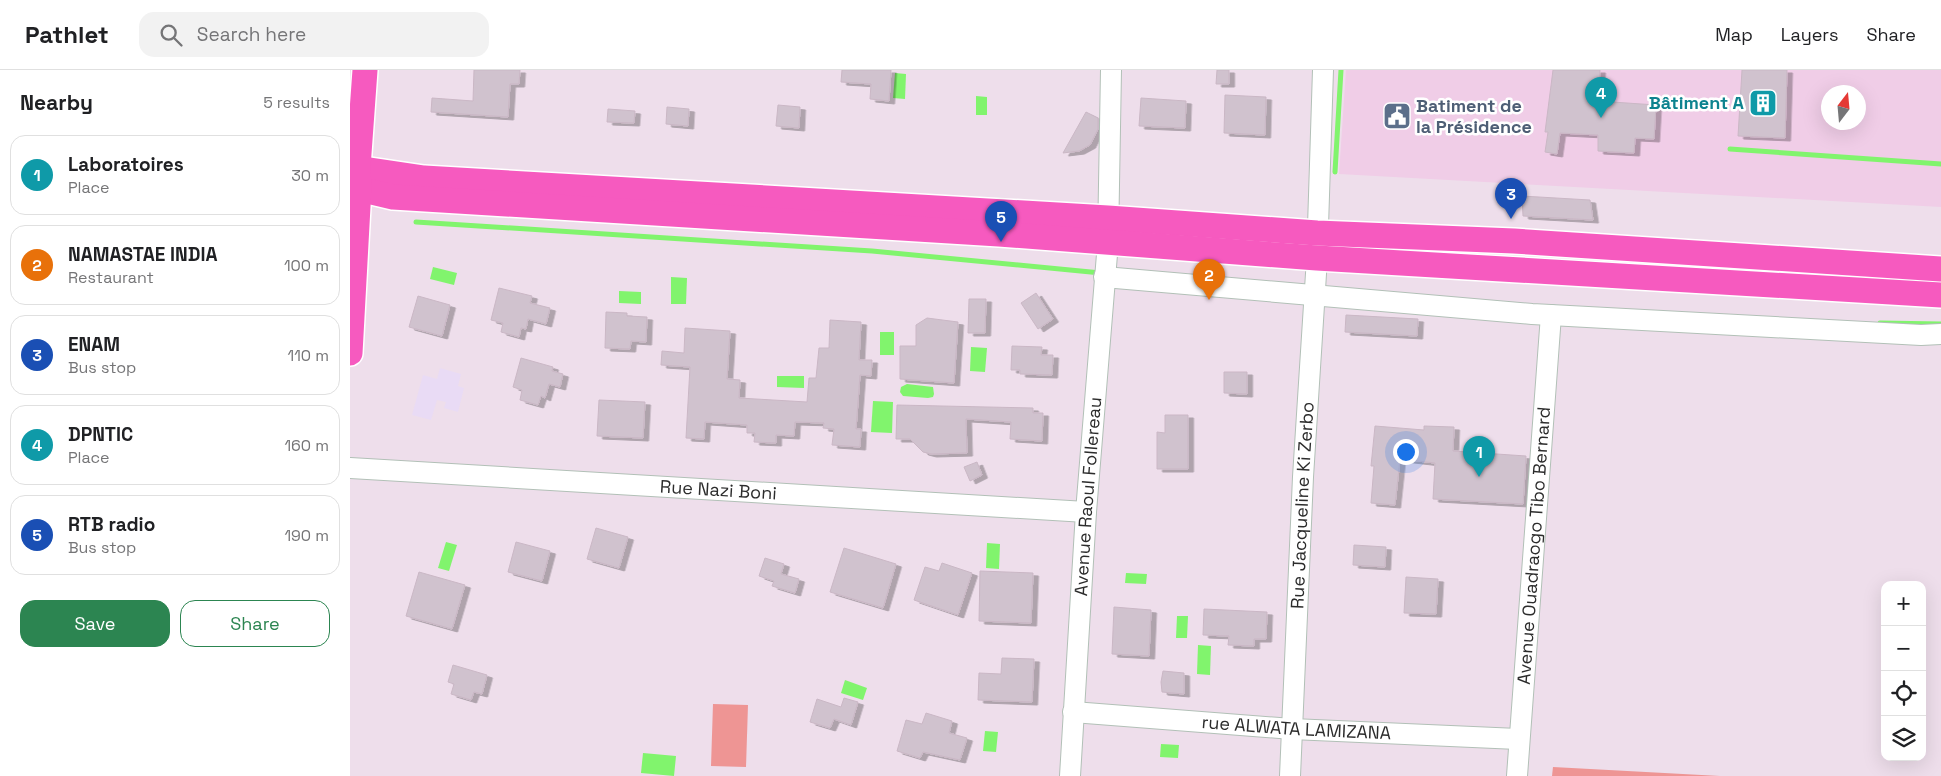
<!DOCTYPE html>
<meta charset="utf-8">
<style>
body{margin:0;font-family:"Space Grotesk",sans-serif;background:#f2f2f2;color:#202124}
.controls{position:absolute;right:15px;bottom:15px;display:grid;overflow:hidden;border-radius:10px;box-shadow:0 5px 20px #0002}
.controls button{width:45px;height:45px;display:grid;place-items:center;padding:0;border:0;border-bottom:1px solid #e0e0e0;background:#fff;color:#202124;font:25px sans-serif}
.compass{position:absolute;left:1471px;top:15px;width:45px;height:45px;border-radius:50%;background:#fff;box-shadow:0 5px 20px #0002;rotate:16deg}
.you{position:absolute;left:1055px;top:381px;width:18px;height:18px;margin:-12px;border:4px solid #fff;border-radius:50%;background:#1a73e8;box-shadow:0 0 0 8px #1a73e833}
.badge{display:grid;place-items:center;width:32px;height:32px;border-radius:50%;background:#2c8551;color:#fff;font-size:16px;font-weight:700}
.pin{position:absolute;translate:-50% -41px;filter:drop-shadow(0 1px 2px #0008)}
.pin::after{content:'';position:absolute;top:26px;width:18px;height:15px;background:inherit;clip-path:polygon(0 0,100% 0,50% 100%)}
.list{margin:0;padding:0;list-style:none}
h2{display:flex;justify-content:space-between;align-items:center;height:65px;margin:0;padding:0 20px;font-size:21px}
h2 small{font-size:16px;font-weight:400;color:#757577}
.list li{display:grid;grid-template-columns:32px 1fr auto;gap:15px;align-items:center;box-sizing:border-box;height:80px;margin:0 10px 10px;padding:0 10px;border:1px solid #e0e0e0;border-radius:15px}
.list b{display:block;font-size:19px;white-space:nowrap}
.list p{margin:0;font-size:16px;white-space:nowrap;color:#757577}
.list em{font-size:16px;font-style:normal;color:#757577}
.actions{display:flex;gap:10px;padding:15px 20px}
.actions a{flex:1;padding:11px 0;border:1px solid #2c8551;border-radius:15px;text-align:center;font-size:18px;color:#2c8551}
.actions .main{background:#2c8551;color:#fff}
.icon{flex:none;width:28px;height:28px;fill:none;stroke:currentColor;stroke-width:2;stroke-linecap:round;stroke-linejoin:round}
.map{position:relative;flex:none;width:1591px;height:706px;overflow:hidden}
header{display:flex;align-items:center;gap:30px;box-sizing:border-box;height:70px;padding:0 25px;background:#fff;border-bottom:1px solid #e0e0e0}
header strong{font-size:24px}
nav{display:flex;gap:28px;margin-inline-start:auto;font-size:18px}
.search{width:350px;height:45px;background:#f2f2f2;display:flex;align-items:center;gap:12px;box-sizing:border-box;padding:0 18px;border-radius:15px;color:#757577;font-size:19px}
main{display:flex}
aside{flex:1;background:#fff}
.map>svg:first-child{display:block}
.education{fill:#f0cde7;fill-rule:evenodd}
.medical{fill:#e9dbf5}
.pitch{fill:#ee9594}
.water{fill:#81f46d}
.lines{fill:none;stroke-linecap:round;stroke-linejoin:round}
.stream{stroke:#81f46d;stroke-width:5}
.building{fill:#d0c2ce;stroke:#cab7c5;filter:url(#shadow)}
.minor-casing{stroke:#b2c0b7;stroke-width:22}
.major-casing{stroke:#fff;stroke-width:28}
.minor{stroke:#fff;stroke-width:20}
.major{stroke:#f65abf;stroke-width:25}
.labels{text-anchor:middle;stroke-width:5;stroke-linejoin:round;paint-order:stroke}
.culture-label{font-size:18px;font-weight:bold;fill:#0d838f;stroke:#fff;text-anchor:end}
.service-label{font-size:18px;font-weight:bold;fill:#4e5e75;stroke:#fff;text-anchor:start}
.street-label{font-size:18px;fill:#2c2c2c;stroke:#fff}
</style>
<header>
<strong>Pathlet</strong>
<div class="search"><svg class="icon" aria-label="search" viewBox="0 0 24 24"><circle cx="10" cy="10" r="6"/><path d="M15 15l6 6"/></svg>Search here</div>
<nav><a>Map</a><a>Layers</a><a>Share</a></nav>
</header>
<main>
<aside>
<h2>Nearby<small>5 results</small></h2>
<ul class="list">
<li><span class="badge" style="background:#0f9aa8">1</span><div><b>Laboratoires</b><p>Place</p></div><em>30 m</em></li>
<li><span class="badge" style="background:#e8710a">2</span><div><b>NAMASTAE INDIA</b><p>Restaurant</p></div><em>100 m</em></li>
<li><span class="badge" style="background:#1a4fb4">3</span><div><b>ENAM</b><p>Bus stop</p></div><em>110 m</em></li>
<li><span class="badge" style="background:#0f9aa8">4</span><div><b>DPNTIC</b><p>Place</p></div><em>160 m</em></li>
<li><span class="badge" style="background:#1a4fb4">5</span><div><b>RTB radio</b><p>Bus stop</p></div><em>190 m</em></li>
</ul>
<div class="actions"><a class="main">Save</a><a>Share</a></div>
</aside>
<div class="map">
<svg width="1591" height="706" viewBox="0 0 1591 706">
<defs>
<filter id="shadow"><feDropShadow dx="5.5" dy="3" stdDeviation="0" flood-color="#0004"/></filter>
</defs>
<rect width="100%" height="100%" fill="#eedeeb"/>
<path class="education" d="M 996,0 L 1591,0 L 1591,137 L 989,104 ZM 1478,22 L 1508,22 L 1508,52 L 1478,52 Z"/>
<path class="medical" d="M 90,298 L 111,304 L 108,316 L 114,318 L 108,342 L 94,338 L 96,332 L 87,330 L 81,350 L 62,345 L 73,305 L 87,309 Z"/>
<g class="pitch">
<path d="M 363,634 L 398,635 L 396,697 L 361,696 Z"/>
<path d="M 1203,697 L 1370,706 L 1202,706 Z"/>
</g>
<g class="water">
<path d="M 545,3 L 556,4 L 555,29 L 543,28 Z"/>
<path d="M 626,26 L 637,27 L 637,45 L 626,45 Z"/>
<path d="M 83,197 L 107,203 L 104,215 L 80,209 Z"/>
<path d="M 321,207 L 337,208 L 336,234 L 321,234 Z"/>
<path d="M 269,221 L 291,222 L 291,234 L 269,233 Z"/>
<rect x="530" y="262" width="14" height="23"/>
<path d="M 621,277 L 637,278 L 635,302 L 620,301 Z"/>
<path d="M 427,306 L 454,306 L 454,318 L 427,317 Z"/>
<path d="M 557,314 L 583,317 L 584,324 L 583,327 L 578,328 L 553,326 L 550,322 L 551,317 Z"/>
<path d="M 523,331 L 543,332 L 542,363 L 521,362 Z"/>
<path d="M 96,472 L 107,475 L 99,501 L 88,498 Z"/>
<path d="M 637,473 L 650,474 L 649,499 L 636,498 Z"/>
<path d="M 776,503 L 797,504 L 796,514 L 775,513 Z"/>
<path d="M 827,546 L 838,546 L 837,568 L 826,568 Z"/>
<path d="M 848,575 L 861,576 L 860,605 L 847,604 Z"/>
<path d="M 495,610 L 517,618 L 513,630 L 491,623 Z"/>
<path d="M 635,661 L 648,662 L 646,682 L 633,681 Z"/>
<path d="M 811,674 L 829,675 L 828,688 L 810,687 Z"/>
<path d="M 293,683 L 326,686 L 324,706 L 291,703 Z"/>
</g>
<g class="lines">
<g class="stream">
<path d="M 1380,79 L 1591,94"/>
<path d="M 985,102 L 991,0"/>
<path d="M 66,152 L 522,181 L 751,203"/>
<path d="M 1530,253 L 1591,254"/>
</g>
</g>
<g class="building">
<path d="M 124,0 L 170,0 L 169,14 L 160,14 L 158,47 L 81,42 L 82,28 L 123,31 Z"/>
<path d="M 492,0 L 541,0 L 539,31 L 520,29 L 521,14 L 491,12 Z"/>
<path d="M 867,0 L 879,0 L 879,14 L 866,14 Z"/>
<path d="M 1203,0 L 1250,0 L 1248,31 L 1306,35 L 1304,69 L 1285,68 L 1284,83 L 1248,81 L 1248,65 L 1210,63 L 1207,84 L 1195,82 L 1198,62 L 1195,62 Z"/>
<path d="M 1392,0 L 1437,0 L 1435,68 L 1388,66 Z"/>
<path d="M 875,25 L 916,27 L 915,65 L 874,63 Z"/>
<path d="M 791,28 L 836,31 L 835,58 L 789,56 Z"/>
<path d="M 428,35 L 450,37 L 449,58 L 426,56 Z"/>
<path d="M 317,37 L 339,39 L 338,56 L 316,54 Z"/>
<path d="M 258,39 L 285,41 L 284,53 L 257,52 Z"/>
<path d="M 736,42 L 748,48 L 748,59 L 740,75 L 729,81 L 713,83 Z"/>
<path d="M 1172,126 L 1240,130 L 1243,150 L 1173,146 Z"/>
<path d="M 149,218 L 182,226 L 180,233 L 200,238 L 196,254 L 178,249 L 176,259 L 171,258 L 169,267 L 151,262 L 153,253 L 141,250 Z"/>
<path d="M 686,223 L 703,249 L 688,259 L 671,233 Z"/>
<path d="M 68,226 L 100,235 L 92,266 L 59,257 Z"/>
<path d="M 619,229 L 636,229 L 635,263 L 618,263 Z"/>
<path d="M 256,242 L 277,243 L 277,246 L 297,247 L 296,272 L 281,271 L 280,279 L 255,278 Z"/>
<path d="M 996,245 L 1068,249 L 1067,266 L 995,262 Z"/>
<path d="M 577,248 L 608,252 L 604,313 L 550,309 L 550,276 L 566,276 L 566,255 Z"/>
<path d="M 480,250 L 511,252 L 509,290 L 522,290 L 521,306 L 510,305 L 506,359 L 511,359 L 510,377 L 482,375 L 484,359 L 473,358 L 474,353 L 445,352 L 444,366 L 426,365 L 426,373 L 404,372 L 405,363 L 397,363 L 397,355 L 355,352 L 354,369 L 336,368 L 340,297 L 311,295 L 312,281 L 334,283 L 335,258 L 380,261 L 377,309 L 390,310 L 389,328 L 457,332 L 459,308 L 466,308 L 469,278 L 479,278 Z"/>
<path d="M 662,276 L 692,277 L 691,285 L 703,285 L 702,305 L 670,304 L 670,300 L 661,300 Z"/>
<path d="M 171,288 L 203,297 L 202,301 L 213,304 L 210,317 L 199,314 L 195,328 L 191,326 L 188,335 L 170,330 L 172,320 L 163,317 Z"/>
<path d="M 874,302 L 897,302 L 897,324 L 874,323 Z"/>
<path d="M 249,330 L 295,332 L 293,368 L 247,366 Z"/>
<path d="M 547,335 L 683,338 L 683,343 L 693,343 L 692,371 L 660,369 L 661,352 L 616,349 L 617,383 L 581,384 L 573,382 L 560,369 L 546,369 Z"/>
<path d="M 815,345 L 838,345 L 838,399 L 807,399 L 807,362 L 815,363 Z"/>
<path d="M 1025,356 L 1074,360 L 1074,356 L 1104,357 L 1103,381 L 1176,386 L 1173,434 L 1083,429 L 1085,393 L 1050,389 L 1045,435 L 1021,433 L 1024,396 L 1021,396 Z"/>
<path d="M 627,392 L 632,405 L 620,411 L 614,397 Z"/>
<path d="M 246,458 L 278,467 L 269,498 L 237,489 Z"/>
<path d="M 166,472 L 200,481 L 192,511 L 158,502 Z"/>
<path d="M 1004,475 L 1036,477 L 1035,497 L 1003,495 Z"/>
<path d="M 494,478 L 546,494 L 533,538 L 480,522 Z"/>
<path d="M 415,488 L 434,494 L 431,504 L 449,509 L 445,523 L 422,516 L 424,511 L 409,506 Z"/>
<path d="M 592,493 L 622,503 L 608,545 L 564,530 L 575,497 L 589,501 Z"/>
<path d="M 630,501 L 683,503 L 681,553 L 629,551 Z"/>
<path d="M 69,502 L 115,515 L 102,559 L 56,546 Z"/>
<path d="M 1056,507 L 1088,509 L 1086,544 L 1054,543 Z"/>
<path d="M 764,537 L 801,540 L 799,586 L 762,584 Z"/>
<path d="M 854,539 L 917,542 L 916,569 L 904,569 L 904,576 L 878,575 L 879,566 L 853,565 Z"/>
<path d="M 652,588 L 684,589 L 682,632 L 628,630 L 629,603 L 651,604 Z"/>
<path d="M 103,595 L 137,605 L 132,624 L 124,622 L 121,630 L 101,624 L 104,614 L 98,612 Z"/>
<path d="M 813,601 L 834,603 L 834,624 L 812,622 L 811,612 Z"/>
<path d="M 494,628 L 508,632 L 501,655 L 484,649 L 480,658 L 460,652 L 467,629 L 491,637 Z"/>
<path d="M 576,643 L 602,651 L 599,663 L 617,668 L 610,690 L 573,682 L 570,688 L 547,681 L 556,650 L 572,654 Z"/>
</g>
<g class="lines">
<defs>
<g id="minor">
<path d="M 754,207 L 1182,244 L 1571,265 L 1591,264"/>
<path id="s1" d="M 0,398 L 736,442"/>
<path id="s2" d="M 723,642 L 942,659 L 1168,669"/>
<path id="s3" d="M 720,706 L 736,442 L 758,172 L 761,0"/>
<path id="s4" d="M 940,706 L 953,407 L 967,188 L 973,0"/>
<path id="s5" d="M 1167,706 L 1201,245"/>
</g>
<g id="major">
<path d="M 0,97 L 74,108 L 758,148 L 967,163 L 1164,171 L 1591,199"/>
<path d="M 0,117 L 43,127 L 649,164 L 967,188 L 1591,225"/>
<path d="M 0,283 L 9,118 L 8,97 L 15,0"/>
</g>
</defs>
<use href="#minor" class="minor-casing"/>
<use href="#major" class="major-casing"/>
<use href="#minor" class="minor"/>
<use href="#major" class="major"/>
</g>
<defs>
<symbol id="building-square" viewBox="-11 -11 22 22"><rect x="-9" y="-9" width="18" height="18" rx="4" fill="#0f9aa8" stroke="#fff"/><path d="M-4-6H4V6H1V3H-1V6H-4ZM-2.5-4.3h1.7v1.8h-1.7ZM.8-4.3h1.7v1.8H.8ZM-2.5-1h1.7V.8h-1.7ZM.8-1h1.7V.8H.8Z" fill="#fff"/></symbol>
<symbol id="civic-square" viewBox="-11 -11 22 22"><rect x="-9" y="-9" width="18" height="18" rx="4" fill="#5c6f8a" stroke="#fff"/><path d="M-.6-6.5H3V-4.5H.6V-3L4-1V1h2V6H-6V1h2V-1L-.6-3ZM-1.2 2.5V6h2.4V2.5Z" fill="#fff"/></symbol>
</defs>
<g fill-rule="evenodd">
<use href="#building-square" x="1397" y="17" width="32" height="32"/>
<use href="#civic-square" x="1031" y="30" width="32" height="32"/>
</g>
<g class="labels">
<g class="culture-label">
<text x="1394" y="39">Bâtiment A</text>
</g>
<g class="service-label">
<text x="1066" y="42">Batiment de<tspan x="1066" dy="21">la Présidence</tspan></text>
</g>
<g class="street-label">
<text dy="6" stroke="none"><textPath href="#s1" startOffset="369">Rue Nazi Boni</textPath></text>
<text dy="6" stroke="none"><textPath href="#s3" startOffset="280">Avenue Raoul Follereau</textPath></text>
<text dy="6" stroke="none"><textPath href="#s4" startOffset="271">Rue Jacqueline Ki Zerbo</textPath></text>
<text dy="6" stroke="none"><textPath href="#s5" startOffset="231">Avenue Ouadraogo Tibo Bernard</textPath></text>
<text dy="6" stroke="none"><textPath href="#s2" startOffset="224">rue ALWATA LAMIZANA</textPath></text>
</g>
</g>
</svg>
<div class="controls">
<button>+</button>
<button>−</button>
<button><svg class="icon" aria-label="locate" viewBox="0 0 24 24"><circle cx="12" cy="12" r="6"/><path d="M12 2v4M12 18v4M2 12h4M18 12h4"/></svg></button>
<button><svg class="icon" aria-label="layers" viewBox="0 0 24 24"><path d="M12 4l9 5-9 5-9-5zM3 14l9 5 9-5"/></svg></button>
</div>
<svg class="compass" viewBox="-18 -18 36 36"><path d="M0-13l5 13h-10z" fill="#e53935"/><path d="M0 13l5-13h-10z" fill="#757577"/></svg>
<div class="you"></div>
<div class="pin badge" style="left:1129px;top:407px;background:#0f9aa8">1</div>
<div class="pin badge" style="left:859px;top:230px;background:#e8710a">2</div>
<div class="pin badge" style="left:1161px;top:149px;background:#1a4fb4">3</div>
<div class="pin badge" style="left:1251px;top:48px;background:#0f9aa8">4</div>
<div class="pin badge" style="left:651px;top:172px;background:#1a4fb4">5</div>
</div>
</main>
